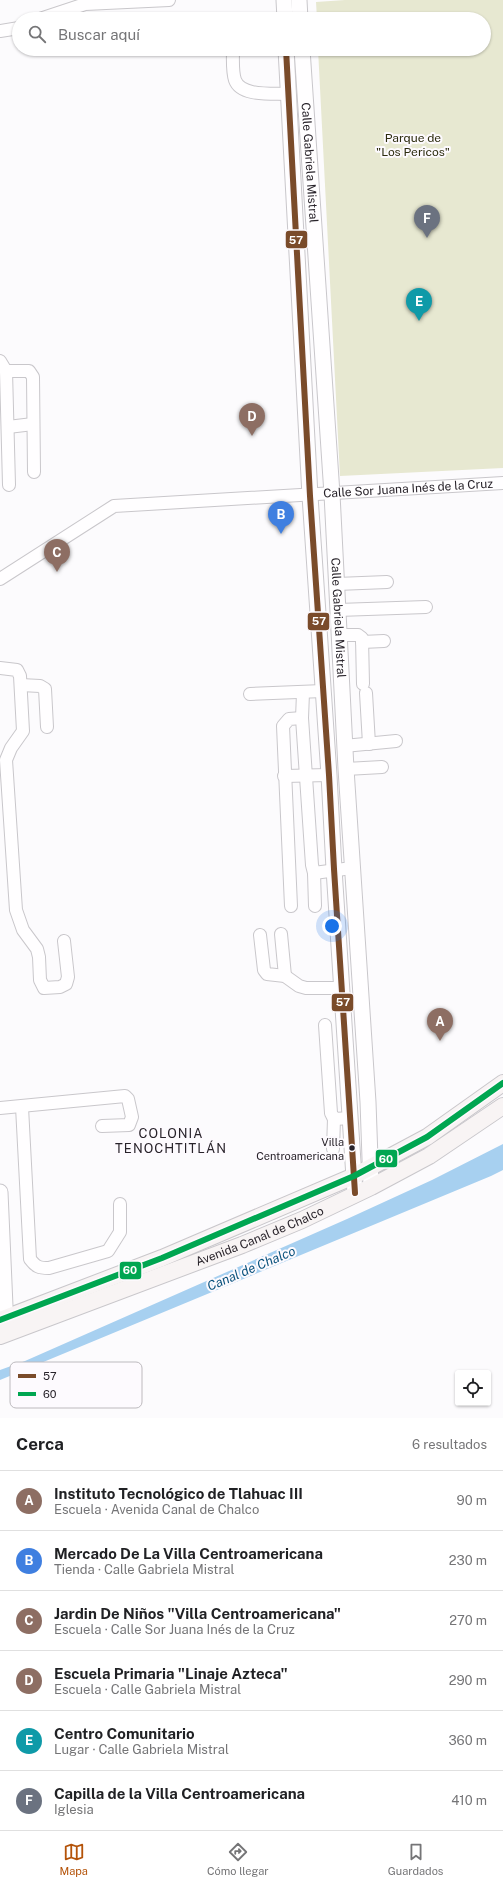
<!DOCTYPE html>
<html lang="es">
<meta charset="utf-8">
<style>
body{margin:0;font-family:"Public Sans",sans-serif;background:#f6f6f6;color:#202124}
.controls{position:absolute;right:12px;bottom:12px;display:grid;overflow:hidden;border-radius:4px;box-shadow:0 1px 3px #0004}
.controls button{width:36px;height:36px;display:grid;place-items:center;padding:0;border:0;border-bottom:1px solid #e0e0e0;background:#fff;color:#202124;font:20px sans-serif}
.you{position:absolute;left:332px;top:926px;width:14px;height:14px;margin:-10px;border:3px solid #fff;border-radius:50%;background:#1a73e8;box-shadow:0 0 0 6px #1a73e833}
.badge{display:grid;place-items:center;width:26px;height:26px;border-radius:50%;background:#b45309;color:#fff;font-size:13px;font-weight:700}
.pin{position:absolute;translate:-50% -33px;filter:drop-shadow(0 1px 2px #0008)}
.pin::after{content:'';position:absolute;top:21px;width:14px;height:12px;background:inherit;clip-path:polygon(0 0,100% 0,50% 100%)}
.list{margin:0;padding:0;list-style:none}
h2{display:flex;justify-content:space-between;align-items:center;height:52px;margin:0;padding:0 16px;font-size:17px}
h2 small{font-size:13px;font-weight:400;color:#757577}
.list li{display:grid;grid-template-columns:26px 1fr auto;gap:12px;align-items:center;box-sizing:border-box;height:60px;padding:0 16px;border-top:1px solid #e0e0e0}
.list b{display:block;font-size:15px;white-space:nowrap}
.list p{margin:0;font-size:13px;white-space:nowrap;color:#757577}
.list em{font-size:13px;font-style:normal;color:#757577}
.icon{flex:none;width:22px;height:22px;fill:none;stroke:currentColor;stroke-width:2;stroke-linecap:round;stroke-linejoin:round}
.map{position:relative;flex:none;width:503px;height:1418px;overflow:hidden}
.search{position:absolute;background:#fff;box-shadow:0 1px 3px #0004;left:12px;right:12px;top:12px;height:44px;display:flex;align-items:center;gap:10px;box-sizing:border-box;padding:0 14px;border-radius:22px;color:#757577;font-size:15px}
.sheet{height:412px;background:#fff}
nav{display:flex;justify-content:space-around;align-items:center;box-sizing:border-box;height:56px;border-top:1px solid #e0e0e0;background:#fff;font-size:11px;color:#757577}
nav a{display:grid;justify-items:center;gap:2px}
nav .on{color:#b45309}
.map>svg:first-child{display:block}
.green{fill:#e7e8d1}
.water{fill:#a7d0f0}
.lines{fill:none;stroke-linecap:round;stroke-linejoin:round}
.minor-casing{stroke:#c9c7cb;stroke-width:14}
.tertiary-casing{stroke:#c9c7cb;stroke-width:17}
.secondary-casing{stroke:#c9c7cb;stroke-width:18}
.minor{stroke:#fffeff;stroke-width:12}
.tertiary{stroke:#fffeff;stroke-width:15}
.secondary{stroke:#f8f4f4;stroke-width:16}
.bus-1-casing{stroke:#fdfafe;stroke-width:9}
.bus-2-casing{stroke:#fdfafe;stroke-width:9}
.bus-1{stroke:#7a4b2a;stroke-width:6}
.bus-2{stroke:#00a651;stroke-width:6}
.bus-dot{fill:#28232a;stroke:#fdfafe;stroke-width:1.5}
.labels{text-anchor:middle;stroke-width:4;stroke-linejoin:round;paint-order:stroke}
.bus-label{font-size:11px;fill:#28232a;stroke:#fdfafe;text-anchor:end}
.park-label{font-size:12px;fill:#2c2c0e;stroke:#fdfafe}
.street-label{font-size:12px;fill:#28232a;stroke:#fdfafe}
.neighbourhood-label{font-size:13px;letter-spacing:1px;fill:#28232a;stroke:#fdfafe}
.water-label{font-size:13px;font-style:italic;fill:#09527d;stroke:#fdfafe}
.key{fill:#fdfafe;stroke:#bdbabe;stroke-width:1}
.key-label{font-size:11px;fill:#28232a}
.line-badge{stroke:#fdfafe;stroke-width:1.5}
.badge-label{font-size:11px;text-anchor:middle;font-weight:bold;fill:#fff}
</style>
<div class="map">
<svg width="503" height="1418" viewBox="0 0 503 1418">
<rect width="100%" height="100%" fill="#fcfbfd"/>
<path class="green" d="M 345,0 L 503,0 L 503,468 L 340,476 L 318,49 L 484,49 L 484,19 L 317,19 L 316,2 Z"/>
<path class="water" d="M 503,1144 L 503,1170 L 491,1176 L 0,1380 L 0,1370 L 25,1361 L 347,1219 L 432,1180 Z"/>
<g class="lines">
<defs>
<g id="minor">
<path d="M 40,19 L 85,4 L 169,0"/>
<path d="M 0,31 L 19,28"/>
<path d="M 233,49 C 233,59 232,71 235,80 C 241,97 273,93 288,94"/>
<path d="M 0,361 L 6,371 L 9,485"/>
<path d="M 6,371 L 29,371 L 33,377 L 34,472"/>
<path d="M 8,427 L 33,424"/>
<path id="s1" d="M 0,579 L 114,506 L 503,483"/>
<path d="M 337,584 L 387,582"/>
<path d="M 338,610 L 426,607"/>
<path d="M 339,635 L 358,635 L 362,638 L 363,684"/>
<path d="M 362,642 L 384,641"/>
<path d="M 0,668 L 17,670 L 20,676 L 23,731 L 11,748 L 6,760 L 16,910 L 23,930 L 37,949 L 39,957 L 40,980 L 44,988 L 60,987 L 66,984 L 68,977 L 64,941"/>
<path d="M 21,685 L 40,686 L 45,689 L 47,727"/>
<path d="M 303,693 L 302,718 L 312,865 L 314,873 L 315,906"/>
<path d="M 366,693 L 369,744"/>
<path d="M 250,694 L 323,691"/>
<path d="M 344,746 L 396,741"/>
<path d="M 346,769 L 382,767"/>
<path d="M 284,776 L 329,775"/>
<path d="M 314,873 L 352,868"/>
<path d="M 291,906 L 283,726 L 289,719 L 302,718"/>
<path d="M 281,934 L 285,976"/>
<path d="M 260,935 L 264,970 L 267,974 L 285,976 L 299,986 L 306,988 L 342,988"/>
<path d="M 325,1025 L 331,1113 L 334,1119 L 351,1118"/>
<path d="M 22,1107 L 30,1259 C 36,1267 39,1268 49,1268 L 108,1251 L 120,1232 L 120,1204"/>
<path d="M 0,1108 L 125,1096 L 128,1099 L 132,1117 L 129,1125 L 102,1126"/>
<path d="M 333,1149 L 334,1119"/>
</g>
<g id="tertiary">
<path d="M 284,0 L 285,19"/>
<path d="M 299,0 L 300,19"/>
<path d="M 286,49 L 310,496 L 329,775 L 334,869 L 355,1193"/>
<path id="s2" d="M 302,49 L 332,494 L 346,769 L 368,1102 L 371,1187"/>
<path d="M 0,1192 L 6,1329"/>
</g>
<g id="secondary">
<path d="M 0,1320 L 162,1258 L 354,1176 L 427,1137 L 503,1083"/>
<path id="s3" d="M 0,1336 L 242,1245 L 302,1220 L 371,1187 L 429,1156 L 503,1106"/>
</g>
</defs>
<use href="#minor" class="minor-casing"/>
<use href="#tertiary" class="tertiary-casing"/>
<use href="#secondary" class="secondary-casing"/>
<use href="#minor" class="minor"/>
<use href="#tertiary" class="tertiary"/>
<use href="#secondary" class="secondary"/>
<defs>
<path id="bus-1" d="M 286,49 L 310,496 L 329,775 L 334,869 L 355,1193"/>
<path id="bus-2" d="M 0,1320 L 162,1258 L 354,1176 L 427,1137 L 503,1083"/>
</defs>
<use href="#bus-1" class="bus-1-casing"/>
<use href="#bus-2" class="bus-2-casing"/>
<use href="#bus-1" class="bus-1"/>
<use href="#bus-2" class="bus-2"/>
</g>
<circle class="bus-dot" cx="352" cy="1148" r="3.5"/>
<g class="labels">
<g class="bus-label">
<text x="344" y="1146">Villa<tspan x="344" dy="14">Centroamericana</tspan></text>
</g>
<g class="park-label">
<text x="413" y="142">Parque de<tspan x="413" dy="14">"Los Pericos"</tspan></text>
</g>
<g class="street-label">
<text dy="4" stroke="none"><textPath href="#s2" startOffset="114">Calle Gabriela Mistral</textPath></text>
<text dy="4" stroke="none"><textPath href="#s1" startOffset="430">Calle Sor Juana Inés de la Cruz</textPath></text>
<text dy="4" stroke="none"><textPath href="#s2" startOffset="570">Calle Gabriela Mistral</textPath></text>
<text dy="4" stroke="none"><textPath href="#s3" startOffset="278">Avenida Canal de Chalco</textPath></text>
</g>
<g class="neighbourhood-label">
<text x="171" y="1138">COLONIA<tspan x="171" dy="15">TENOCHTITLÁN</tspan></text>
</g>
<g class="water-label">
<text transform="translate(251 1268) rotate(-23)" y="5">Canal de Chalco</text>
</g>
</g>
<rect x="10" y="1362" width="132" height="46" rx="6" class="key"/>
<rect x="18" y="1374" width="18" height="4" fill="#7a4b2a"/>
<rect x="18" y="1392" width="18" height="4" fill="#00a651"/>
<g class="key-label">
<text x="43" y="1380">57</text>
<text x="43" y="1398">60</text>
</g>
<g class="line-badge">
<rect x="285" y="230" width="23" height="19" rx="4" fill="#7a4b2a"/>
<rect x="307" y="612" width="23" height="19" rx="4" fill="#7a4b2a"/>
<rect x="331" y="993" width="23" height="19" rx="4" fill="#7a4b2a"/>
<rect x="375" y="1149" width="23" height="19" rx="4" fill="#00a651"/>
<rect x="119" y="1261" width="23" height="19" rx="4" fill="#00a651"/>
</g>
<g class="badge-label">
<text x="296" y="244">57</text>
<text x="319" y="625">57</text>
<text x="343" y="1006">57</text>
<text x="386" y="1163">60</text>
<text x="130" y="1274">60</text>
</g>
</svg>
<div class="controls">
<button><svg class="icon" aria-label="locate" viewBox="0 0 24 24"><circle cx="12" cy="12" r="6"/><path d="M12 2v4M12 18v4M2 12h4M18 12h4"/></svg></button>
</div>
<div class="you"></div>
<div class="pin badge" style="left:440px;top:1041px;background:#8d6e63">A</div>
<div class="pin badge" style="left:281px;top:534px;background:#3f7fe0">B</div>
<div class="pin badge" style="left:57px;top:572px;background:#8d6e63">C</div>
<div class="pin badge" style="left:252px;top:436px;background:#8d6e63">D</div>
<div class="pin badge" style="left:419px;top:321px;background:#0f9aa8">E</div>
<div class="pin badge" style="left:427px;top:238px;background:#6b7280">F</div>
<div class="search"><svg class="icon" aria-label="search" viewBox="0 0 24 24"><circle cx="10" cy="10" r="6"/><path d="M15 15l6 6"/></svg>Buscar aquí</div>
</div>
<section class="sheet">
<h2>Cerca<small>6 resultados</small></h2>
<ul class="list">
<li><span class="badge" style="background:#8d6e63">A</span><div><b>Instituto Tecnológico de Tlahuac III</b><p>Escuela · Avenida Canal de Chalco</p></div><em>90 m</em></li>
<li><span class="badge" style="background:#3f7fe0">B</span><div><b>Mercado De La Villa Centroamericana</b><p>Tienda · Calle Gabriela Mistral</p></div><em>230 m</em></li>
<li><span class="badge" style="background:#8d6e63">C</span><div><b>Jardin De Niños &quot;Villa Centroamericana&quot;</b><p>Escuela · Calle Sor Juana Inés de la Cruz</p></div><em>270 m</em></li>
<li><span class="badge" style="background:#8d6e63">D</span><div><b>Escuela Primaria &quot;Linaje Azteca&quot;</b><p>Escuela · Calle Gabriela Mistral</p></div><em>290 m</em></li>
<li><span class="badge" style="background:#0f9aa8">E</span><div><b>Centro Comunitario</b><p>Lugar · Calle Gabriela Mistral</p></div><em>360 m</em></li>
<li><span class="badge" style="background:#6b7280">F</span><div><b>Capilla de la Villa Centroamericana</b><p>Iglesia</p></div><em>410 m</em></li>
</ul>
</section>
<nav>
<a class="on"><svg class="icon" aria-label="map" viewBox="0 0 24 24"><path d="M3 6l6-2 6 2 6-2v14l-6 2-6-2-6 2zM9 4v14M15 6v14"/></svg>Mapa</a>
<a><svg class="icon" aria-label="directions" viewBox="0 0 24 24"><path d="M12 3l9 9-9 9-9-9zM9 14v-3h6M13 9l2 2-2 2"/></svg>Cómo llegar</a>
<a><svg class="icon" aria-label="saved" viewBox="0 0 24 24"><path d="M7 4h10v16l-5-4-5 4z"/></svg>Guardados</a>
</nav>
